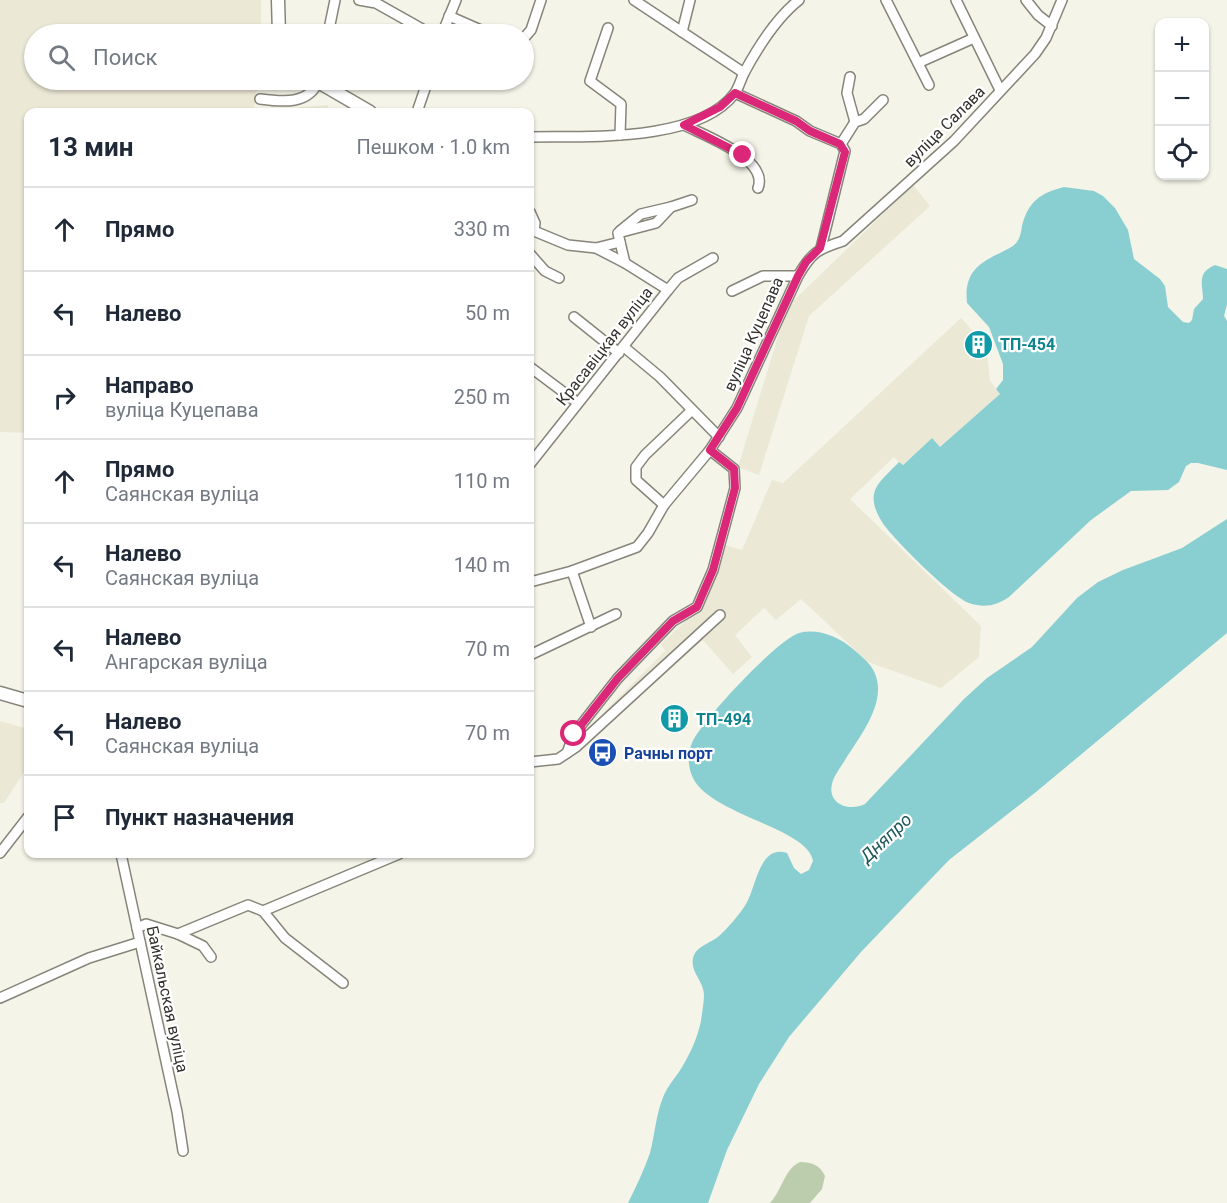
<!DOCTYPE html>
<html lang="ru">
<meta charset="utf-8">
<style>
body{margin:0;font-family:Roboto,sans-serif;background:#f2f2f3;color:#1f2937}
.controls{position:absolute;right:18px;top:18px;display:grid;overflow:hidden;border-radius:12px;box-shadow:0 2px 4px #0004}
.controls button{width:54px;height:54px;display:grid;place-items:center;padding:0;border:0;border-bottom:2px solid #e0e1e3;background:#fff;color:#1f2937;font:30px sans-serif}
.stop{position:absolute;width:18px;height:18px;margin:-14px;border:4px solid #db2777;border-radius:50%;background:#fff}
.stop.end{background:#db2777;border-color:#fff;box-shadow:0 2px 6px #0008}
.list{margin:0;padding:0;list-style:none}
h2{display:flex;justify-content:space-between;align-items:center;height:78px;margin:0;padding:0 24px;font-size:26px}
h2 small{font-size:20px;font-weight:400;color:#747a83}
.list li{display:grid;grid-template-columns:39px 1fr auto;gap:18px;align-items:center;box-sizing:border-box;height:84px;padding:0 24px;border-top:2px solid #e0e1e3}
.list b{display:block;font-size:22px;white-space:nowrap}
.list p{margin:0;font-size:20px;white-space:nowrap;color:#747a83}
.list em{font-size:20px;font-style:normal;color:#747a83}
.icon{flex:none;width:33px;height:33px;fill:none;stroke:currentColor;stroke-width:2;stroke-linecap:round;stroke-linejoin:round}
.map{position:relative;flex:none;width:1227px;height:1203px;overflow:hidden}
.search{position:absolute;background:#fff;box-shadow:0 2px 4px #0004;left:24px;top:24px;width:510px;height:66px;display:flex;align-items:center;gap:15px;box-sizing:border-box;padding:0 21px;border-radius:33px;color:#747a83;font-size:22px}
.panel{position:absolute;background:#fff;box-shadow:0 2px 4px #0004;left:24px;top:108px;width:510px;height:750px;border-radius:12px}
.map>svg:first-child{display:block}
.built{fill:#ebe8d6}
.green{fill:#bccdad}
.water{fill:#89cfd1}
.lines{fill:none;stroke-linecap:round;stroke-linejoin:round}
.minor-casing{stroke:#87857a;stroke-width:12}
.major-casing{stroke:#87857a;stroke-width:15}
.minor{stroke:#fff;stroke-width:9}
.major{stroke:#fff;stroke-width:12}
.route{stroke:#db2777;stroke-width:8}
.labels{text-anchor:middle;stroke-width:4.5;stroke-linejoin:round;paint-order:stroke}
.street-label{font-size:16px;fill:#33322d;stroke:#fff}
.culture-label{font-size:16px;font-weight:bold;fill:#0d838f;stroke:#fff;text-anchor:start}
.transit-label{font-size:16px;font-weight:bold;fill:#164399;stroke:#fff;text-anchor:start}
.water-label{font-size:18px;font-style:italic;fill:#1e595b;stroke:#fff}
</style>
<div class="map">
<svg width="1227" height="1203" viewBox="0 0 1227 1203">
<rect width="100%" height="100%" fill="#f5f4e8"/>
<g class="built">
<path d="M 0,0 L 261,0 L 261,34 L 34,34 L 34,80 L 258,80 L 254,112 L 28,112 L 28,433 L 0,432 Z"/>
<path d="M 328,105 L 328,112 L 276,112 L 292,108 Z"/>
<path d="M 913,185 L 930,206 L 809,316 L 759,475 L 738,467 L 787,307 Z"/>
<path d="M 961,318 L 986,345 L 990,381 L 1000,394 L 940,447 L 932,438 L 902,465 L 894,457 L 850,499 L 981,626 L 979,657 L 941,688 L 868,662 L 801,599 L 776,620 L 764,608 L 735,635 L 752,657 L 733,674 L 703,640 L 611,722 L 603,713 L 665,651 L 661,644 L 705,602 L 722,544 L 742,550 L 772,480 L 783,483 Z"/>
<path d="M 0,721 L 28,729 L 28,766 L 4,803 L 0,803 Z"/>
</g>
<path class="green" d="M 800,1162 C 812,1162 820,1165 825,1176 L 822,1189 L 810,1203 L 770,1203 C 782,1191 784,1169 800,1162 Z"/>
<g class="water">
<path d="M 1064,187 L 1094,191 L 1103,196 L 1115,208 L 1128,230 L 1134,259 L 1160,279 L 1165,286 L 1168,307 L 1183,322 L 1189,323 L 1192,320 L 1194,309 L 1203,299 C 1203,285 1196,273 1215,265 L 1227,269 L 1227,304 L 1224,316 L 1227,321 L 1227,470 L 1198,463 L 1191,463 L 1186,466 L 1179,482 L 1168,490 L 1131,491 L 1091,520 L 1009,597 C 996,606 984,608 969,603 C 950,596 897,542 884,525 C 878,516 872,505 874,494 C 876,482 891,471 899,462 L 903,465 L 932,438 L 940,447 L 1000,394 L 996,389 L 1003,380 L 1003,364 L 989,327 L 967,303 C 964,275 976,264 1000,253 C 1005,250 1012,248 1016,243 C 1020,239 1021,232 1022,226 C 1028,202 1040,193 1064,187 Z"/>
<path d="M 1227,519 L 1227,633 L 1036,792 L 949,860 L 861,952 L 789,1037 L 759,1084 L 727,1150 L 708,1203 L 628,1203 C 636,1187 644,1170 650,1153 C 655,1134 656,1113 664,1095 C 668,1086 674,1079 679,1072 C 689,1056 697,1040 701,1021 C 702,1013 704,1003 704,994 C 703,980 688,970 694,955 C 698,946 712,942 719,936 C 729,927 739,915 746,904 C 756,888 759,844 787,853 L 794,868 L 801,874 L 809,870 L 813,861 C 808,828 711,815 693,778 C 688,768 687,754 692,743 C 700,722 778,639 799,633 C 818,628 839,637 853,649 C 859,654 865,659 870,665 C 893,696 861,734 845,760 C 841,767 834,775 832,784 C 827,804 850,812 865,804 L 964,699 L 987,678 L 1032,647 L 1077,598 L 1098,582 L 1123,570 L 1182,548 Z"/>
</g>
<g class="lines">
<defs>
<g id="minor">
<path d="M 359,0 L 376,3 L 431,34"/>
<path d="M 634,0 L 744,73"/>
<path d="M 886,0 L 929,85"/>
<path d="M 956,0 L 1000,90"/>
<path d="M 1026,0 L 1038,15 L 1052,26"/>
<path d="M 449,16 L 490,34"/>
<path d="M 608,28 L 590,81 L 621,104 L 620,135"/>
<path d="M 682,32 L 690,0"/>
<path d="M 328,34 L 335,0"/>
<path d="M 442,34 L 456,0"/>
<path d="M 524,38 L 531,30 L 541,0"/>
<path d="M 918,63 L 974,38"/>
<path d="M 850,77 L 847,93 L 855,122"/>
<path d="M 735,93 L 796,121 L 810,131 L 841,144 L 845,151 L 821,248"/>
<path d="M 260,99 C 283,102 309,105 319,80"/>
<path d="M 417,112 L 428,80"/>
<path d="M 684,125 C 705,136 769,159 758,188"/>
<path d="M 530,137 C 585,136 698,143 735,93 C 739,87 741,79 744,73 C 758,47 776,18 799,0"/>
<path d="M 841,144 L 855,122 L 864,119 L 883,100"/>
<path d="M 530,212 L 535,223 L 534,231 L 568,245 L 596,248 L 625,263 L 668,290"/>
<path d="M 620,231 L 641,214 L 671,207"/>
<path d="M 620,242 L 618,233 L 656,223 L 671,207 L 692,200"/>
<path d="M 596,248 L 620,242 L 625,263"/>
<path d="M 530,254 L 545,271 L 559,278"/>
<path d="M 732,291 L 763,276 L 798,276"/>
<path d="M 574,317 L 619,353"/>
<path d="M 624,347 L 660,377 L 719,437"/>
<path d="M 530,367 L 578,403"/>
<path d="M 530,464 L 668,290 L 678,278 L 713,258"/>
<path d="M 664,505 L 636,480 L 636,467 L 645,455 L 692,410"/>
<path d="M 572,571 L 591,627"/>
<path d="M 530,582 L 572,571 L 637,547 L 648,533 L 664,505 L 710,450 L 737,408 L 798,276 C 812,252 818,249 843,241 L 954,141 L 1035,54 L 1046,38 L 1062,0"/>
<path d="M 530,655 L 616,614"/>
<path d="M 567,753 L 574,734 L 618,678 L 673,621 L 697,607 L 713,570 L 735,488 L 734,469 L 710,450"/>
<path d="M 530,762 L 558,759 L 576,747 L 720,615"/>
<path d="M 0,853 L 28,817"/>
<path d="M 121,854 L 177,1112 L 183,1151"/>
<path d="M 263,911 L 399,854"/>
<path d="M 137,928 L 146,924 L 178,934 L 203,946 L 211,957"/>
<path d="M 178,934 L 248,905 L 263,911 L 285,938 L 343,983"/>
<path d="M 0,998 L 89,958 L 140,942"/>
</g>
<g id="major">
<path d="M 278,0 L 279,34"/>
<path d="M 315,80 L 370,112"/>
<path d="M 0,693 L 28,701"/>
</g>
</defs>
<use href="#minor" class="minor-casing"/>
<use href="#major" class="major-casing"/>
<use href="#minor" class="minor"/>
<use href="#major" class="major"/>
</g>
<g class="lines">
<path class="route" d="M 574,734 L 618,678 L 673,621 L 697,607 L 713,570 L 735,488 L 734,469 L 710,450 L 737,408 L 798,276 L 806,262 L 820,248 L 845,152 L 840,144 L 810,131 L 796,121 L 735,93 L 720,107 L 684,125 L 743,155"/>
</g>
<defs>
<symbol id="building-disc" viewBox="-11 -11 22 22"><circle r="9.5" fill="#0f9aa8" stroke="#fff"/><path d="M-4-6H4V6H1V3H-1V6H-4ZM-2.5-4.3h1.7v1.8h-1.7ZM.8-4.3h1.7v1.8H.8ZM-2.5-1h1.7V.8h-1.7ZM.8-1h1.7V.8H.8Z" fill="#fff"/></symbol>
<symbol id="bus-disc" viewBox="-11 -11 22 22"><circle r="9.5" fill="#1a4fb4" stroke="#fff"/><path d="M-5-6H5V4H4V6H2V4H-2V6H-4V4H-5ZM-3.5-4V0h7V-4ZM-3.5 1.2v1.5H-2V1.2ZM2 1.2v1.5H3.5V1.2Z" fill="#fff"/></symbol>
</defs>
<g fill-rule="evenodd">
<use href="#building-disc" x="962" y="328" width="33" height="33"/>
<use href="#building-disc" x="658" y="702" width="33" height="33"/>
<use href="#bus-disc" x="586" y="736" width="33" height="33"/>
</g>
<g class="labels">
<g class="street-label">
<text transform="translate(944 126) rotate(-45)" y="6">вуліца Салава</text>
<text transform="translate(753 334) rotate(-66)" y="6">вуліца Куцепава</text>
<text transform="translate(604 346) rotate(-52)" y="6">Красавіцкая вуліца</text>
<text transform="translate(168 999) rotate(78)" y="6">Байкальская вуліца</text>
</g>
<g class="culture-label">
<text x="1000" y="350">ТП-454</text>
<text x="696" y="725">ТП-494</text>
</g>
<g class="transit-label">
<text x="624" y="759">Рачны порт</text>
</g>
<g class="water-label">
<text transform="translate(886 838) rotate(-43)" y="6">Дняпро</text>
</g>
</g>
</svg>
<div class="controls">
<button>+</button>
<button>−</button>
<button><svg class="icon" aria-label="locate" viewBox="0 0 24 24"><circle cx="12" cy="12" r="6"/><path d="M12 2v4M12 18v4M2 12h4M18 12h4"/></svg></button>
</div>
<div class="stop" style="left:574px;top:734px"></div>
<div class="stop end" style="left:743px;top:155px"></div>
<div class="search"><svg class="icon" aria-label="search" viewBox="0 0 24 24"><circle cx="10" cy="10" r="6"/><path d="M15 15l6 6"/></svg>Поиск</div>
<section class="panel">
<h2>13 мин<small>Пешком · 1.0 km</small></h2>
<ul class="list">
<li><svg class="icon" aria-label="ahead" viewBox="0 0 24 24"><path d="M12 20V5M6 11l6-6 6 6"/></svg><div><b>Прямо</b></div><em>330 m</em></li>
<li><svg class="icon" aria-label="left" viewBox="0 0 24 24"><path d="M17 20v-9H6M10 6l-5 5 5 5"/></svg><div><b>Налево</b></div><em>50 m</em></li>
<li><svg class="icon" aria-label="right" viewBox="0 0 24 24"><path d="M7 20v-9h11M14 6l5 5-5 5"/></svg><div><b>Направо</b><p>вуліца Куцепава</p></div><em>250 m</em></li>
<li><svg class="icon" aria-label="ahead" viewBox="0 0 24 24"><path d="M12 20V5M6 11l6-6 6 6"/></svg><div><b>Прямо</b><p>Саянская вуліца</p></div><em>110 m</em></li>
<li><svg class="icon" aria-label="left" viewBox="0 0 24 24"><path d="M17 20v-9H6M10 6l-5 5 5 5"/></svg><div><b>Налево</b><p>Саянская вуліца</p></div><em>140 m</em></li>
<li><svg class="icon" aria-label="left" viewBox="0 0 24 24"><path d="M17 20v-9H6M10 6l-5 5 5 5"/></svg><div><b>Налево</b><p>Ангарская вуліца</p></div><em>70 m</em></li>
<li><svg class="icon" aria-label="left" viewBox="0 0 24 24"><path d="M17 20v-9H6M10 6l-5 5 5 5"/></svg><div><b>Налево</b><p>Саянская вуліца</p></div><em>70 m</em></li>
<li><svg class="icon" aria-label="arrive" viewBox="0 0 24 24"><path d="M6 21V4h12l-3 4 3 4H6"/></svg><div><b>Пункт назначения</b></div></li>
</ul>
</section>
</div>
